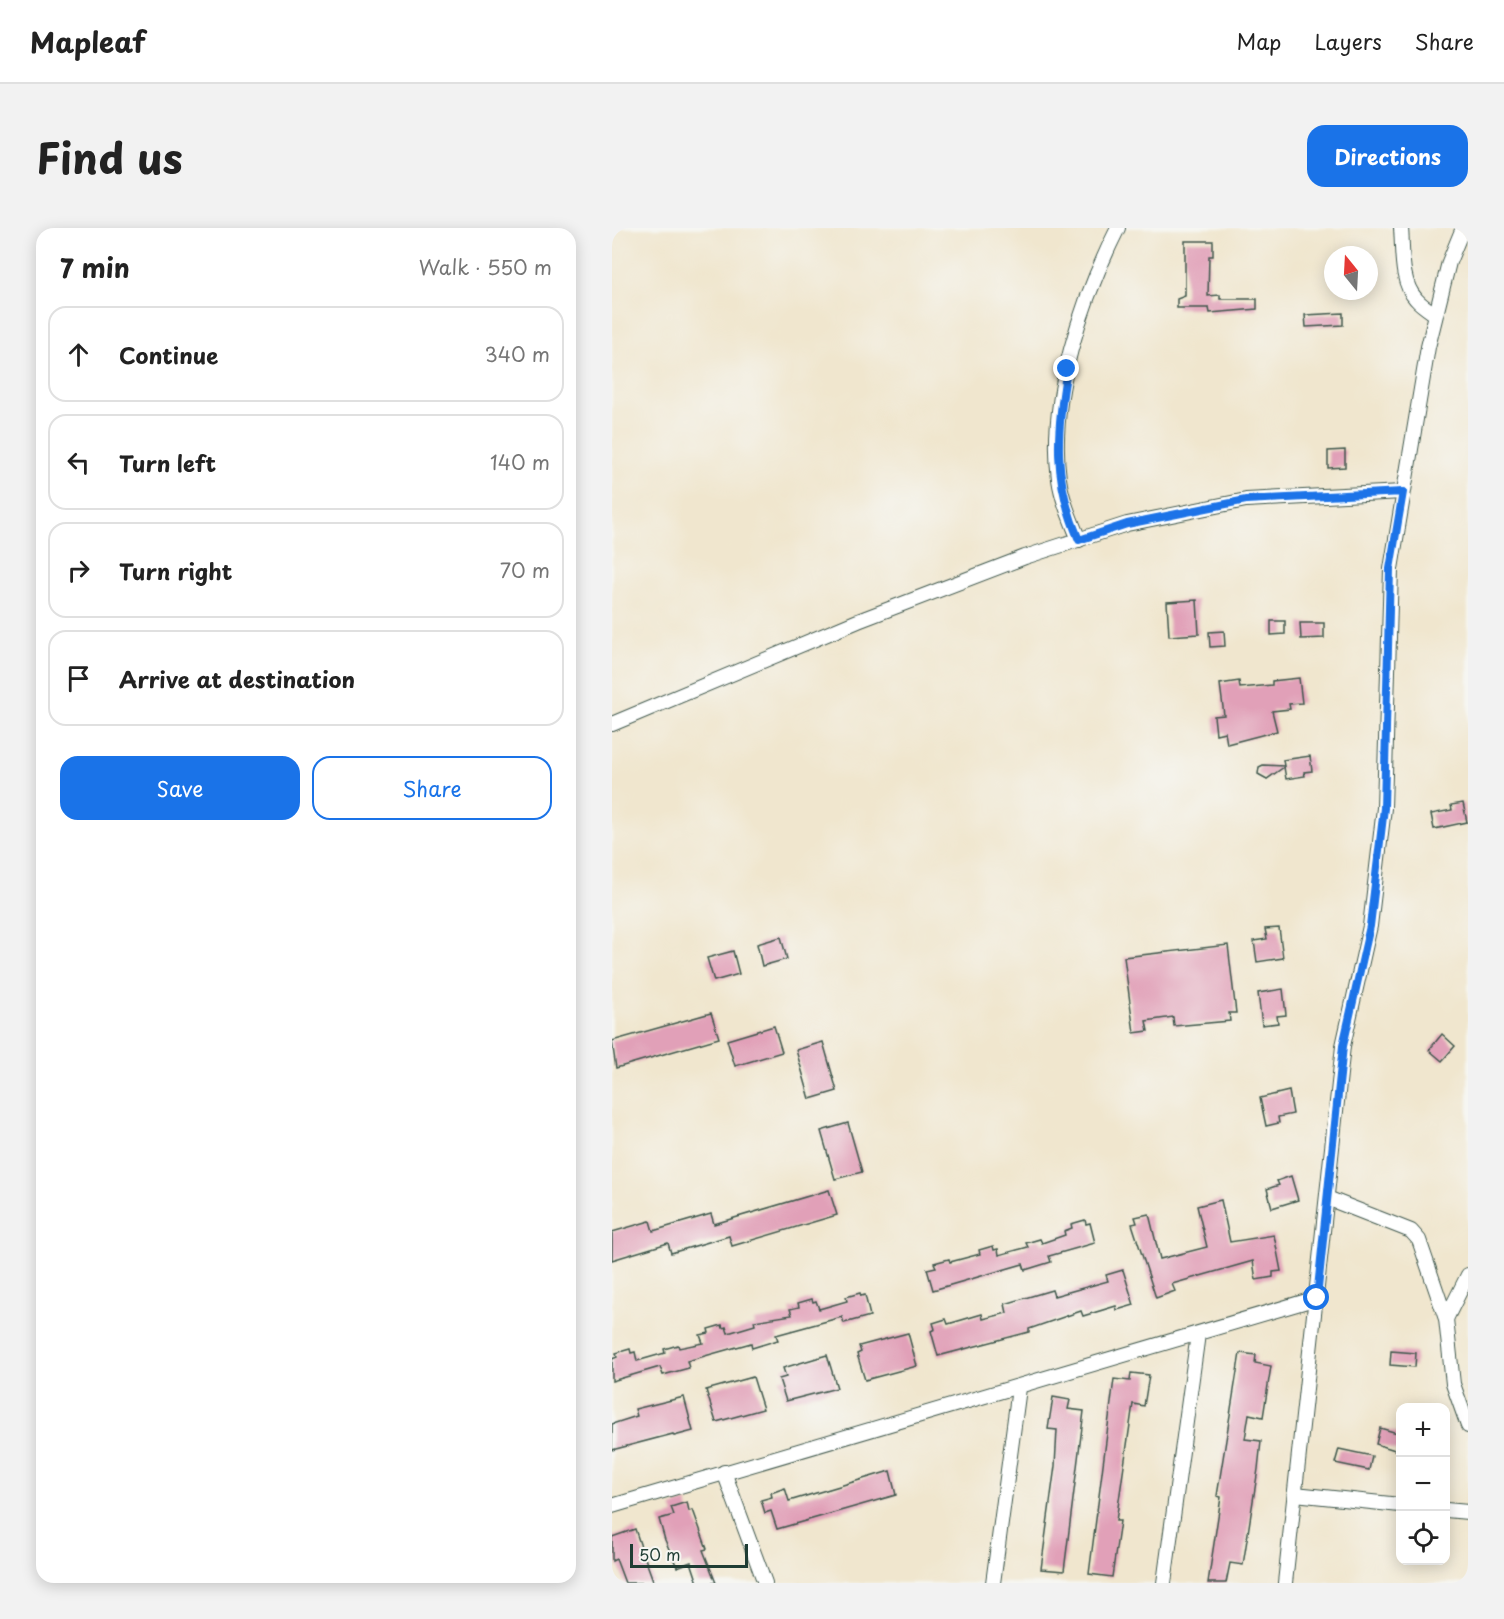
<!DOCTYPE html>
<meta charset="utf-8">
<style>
body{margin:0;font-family:"Playpen Sans",sans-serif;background:#f2f2f2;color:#222}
.controls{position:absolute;right:18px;bottom:18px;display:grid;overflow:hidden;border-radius:12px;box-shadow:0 3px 15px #0003}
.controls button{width:54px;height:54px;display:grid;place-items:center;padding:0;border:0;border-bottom:2px solid #e0e0e0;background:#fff;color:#222;font:30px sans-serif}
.compass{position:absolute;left:712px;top:18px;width:54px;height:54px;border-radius:50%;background:#fff;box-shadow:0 3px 15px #0003;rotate:342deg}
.scale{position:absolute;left:18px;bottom:15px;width:118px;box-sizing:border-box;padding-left:6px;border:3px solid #1f3d34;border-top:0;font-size:16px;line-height:21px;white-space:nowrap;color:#1f3d34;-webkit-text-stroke:4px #f6f6f2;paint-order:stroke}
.stop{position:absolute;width:18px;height:18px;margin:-14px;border:4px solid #1a73e8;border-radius:50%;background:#fff}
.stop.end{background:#1a73e8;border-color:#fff;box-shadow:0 2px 6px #0008}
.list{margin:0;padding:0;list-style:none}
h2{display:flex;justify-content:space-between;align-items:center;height:78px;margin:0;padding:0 24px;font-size:26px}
h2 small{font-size:20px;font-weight:400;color:#767676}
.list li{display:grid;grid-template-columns:39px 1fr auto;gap:18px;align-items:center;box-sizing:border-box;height:96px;margin:0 12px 12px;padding:0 12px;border:2px solid #e0e0e0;border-radius:18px}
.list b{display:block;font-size:22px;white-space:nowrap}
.list em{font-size:20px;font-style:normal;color:#767676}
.actions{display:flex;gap:12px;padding:18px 24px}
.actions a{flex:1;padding:14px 0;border:2px solid #1a73e8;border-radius:18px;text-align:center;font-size:21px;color:#1a73e8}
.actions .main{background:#1a73e8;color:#fff}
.icon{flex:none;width:33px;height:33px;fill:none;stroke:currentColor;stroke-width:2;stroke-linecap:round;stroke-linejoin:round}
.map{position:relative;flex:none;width:856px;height:1355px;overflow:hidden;border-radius:18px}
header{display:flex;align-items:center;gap:36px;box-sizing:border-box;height:84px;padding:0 30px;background:#fff;border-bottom:2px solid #e0e0e0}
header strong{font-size:28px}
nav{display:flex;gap:33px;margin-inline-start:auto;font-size:21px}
.intro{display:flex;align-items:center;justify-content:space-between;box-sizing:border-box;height:144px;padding:0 36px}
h1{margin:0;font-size:42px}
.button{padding:15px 27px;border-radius:18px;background:#1a73e8;color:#fff;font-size:21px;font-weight:700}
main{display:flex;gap:36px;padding:0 36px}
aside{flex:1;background:#fff;border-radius:18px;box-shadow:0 3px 15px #0003}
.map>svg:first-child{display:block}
.building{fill:#e1a0b8}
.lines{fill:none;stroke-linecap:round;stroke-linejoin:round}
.street-casing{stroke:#3e564b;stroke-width:16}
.street{stroke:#fff;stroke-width:14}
.route{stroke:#1a73e8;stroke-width:8}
</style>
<header>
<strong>Mapleaf</strong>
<nav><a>Map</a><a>Layers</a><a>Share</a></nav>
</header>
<div class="intro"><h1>Find us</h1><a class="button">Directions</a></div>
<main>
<aside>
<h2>7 min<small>Walk · 550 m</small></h2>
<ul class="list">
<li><svg class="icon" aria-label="ahead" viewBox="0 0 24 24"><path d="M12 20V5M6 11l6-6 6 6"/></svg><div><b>Continue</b></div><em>340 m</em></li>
<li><svg class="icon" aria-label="left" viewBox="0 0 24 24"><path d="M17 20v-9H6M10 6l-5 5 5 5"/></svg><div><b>Turn left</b></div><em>140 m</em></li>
<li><svg class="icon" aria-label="right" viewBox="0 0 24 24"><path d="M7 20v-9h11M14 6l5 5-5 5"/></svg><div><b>Turn right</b></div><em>70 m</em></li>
<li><svg class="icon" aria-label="arrive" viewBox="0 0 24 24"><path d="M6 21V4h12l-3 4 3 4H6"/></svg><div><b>Arrive at destination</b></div></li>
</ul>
<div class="actions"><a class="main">Save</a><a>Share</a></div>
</aside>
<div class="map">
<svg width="856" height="1355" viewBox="0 0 856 1355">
<rect width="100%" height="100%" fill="#f6f6f2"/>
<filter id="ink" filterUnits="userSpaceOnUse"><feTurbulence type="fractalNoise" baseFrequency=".0167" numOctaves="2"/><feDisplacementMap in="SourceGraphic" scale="12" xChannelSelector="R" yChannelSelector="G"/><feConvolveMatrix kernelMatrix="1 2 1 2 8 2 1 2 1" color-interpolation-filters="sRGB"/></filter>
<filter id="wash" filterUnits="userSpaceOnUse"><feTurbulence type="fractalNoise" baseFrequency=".008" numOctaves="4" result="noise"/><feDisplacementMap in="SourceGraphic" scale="24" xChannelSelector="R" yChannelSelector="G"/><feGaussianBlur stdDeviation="1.35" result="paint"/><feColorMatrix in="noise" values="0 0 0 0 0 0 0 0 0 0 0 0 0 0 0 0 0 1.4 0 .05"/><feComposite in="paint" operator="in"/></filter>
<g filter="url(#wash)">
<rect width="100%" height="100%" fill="#f0e6ce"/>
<g id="blocks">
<g class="building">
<path d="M 573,13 L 601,13 L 601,28 L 597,28 L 596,68 L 608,67 L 608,71 L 645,71 L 645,81 L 598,85 L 597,80 L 565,80 L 565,71 L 573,68 Z"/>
<path d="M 731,85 L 731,97 L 694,99 L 693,87 Z"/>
<path d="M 733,222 L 733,239 L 716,240 L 716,223 Z"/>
<path d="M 585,372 L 587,406 L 557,408 L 555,374 Z"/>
<path d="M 659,393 L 673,393 L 673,406 L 659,407 Z"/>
<path d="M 688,395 L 712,395 L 712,410 L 689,411 Z"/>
<path d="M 612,403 L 613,418 L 598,419 L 597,404 Z"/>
<path d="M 687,450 L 690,475 L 677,476 L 678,481 L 660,483 L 665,503 L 615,516 L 613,504 L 604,506 L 602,488 L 612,487 L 608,456 L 627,453 L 628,460 L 660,457 L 660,453 Z"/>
<path d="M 698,528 L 700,543 L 692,544 L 693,548 L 674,551 L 672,539 L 655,551 L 646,546 L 647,539 L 651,537 L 672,538 L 671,532 Z"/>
<path d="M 851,575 L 855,594 L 822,601 L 819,586 L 840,582 L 839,577 Z"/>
<path d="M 667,700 L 671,730 L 645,734 L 642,713 L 655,711 L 653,701 Z"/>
<path d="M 169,709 L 175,731 L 150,738 L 145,716 Z"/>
<path d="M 616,717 L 624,785 L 617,785 L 618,793 L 562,798 L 561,789 L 534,793 L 536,803 L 522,805 L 512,729 Z"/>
<path d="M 121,723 L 127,746 L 102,753 L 95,730 Z"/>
<path d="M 671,761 L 674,787 L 665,788 L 666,795 L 650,797 L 646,765 Z"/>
<path d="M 99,785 L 107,810 L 4,840 L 0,813 Z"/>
<path d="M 162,798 L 170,824 L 123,838 L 115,812 Z"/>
<path d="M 830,806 L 843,818 L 830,833 L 817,822 Z"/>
<path d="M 211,814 L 225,863 L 198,871 L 184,822 Z"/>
<path d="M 677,863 L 681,886 L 666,889 L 667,895 L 654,898 L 648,870 Z"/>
<path d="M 236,895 L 250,944 L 223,951 L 209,903 Z"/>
<path d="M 679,948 L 686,972 L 660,980 L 655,961 L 667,957 L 665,953 Z"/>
<path d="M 217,962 L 225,987 L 120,1018 L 117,1008 L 59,1025 L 56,1015 L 0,1032 L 0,1004 L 38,993 L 41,1003 L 99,986 L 102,996 Z"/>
<path d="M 609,972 L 618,1014 L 662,1007 L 669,1043 L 661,1044 L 661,1049 L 644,1052 L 641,1033 L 560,1056 L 563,1063 L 544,1070 L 520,996 L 525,995 L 523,989 L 537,986 L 548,1031 L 595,1019 L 585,978 Z"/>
<path d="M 473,992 L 474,996 L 478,995 L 483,1015 L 437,1028 L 439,1034 L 413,1042 L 411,1036 L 321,1062 L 315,1041 L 324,1039 L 322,1035 L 337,1031 L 338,1034 L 368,1026 L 367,1022 L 381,1018 L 382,1022 L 386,1021 L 387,1027 L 416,1019 L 414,1015 L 428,1011 L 430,1015 L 453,1007 L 452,1003 L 460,1000 L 459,996 Z"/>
<path d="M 511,1042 L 522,1077 L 505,1082 L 504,1078 L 471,1088 L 469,1083 L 417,1101 L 417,1104 L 326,1128 L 319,1103 L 323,1101 L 321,1095 L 334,1091 L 336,1096 L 370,1086 L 371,1091 L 395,1085 L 393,1076 L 440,1062 L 442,1068 L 496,1053 L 494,1047 Z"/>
<path d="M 248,1065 L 249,1068 L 253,1067 L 258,1088 L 232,1095 L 230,1089 L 164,1107 L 166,1112 L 140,1120 L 139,1115 L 75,1133 L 77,1140 L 51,1147 L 48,1139 L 0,1153 L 0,1131 L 5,1129 L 4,1125 L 18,1121 L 19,1125 L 23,1124 L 25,1133 L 53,1125 L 52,1121 L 66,1117 L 67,1120 L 91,1115 L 88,1107 L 97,1105 L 96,1101 L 110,1097 L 111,1100 L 114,1099 L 116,1105 L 143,1097 L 142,1093 L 180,1087 L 178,1081 L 187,1079 L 186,1075 L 200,1071 L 201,1074 L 204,1073 L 207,1081 L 235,1073 L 234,1069 Z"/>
<path d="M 296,1105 L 305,1138 L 253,1152 L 245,1126 L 249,1124 L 247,1118 Z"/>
<path d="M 779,1123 L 804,1125 L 803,1139 L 778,1137 Z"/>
<path d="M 628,1125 L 644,1127 L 643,1135 L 659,1138 L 651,1189 L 637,1186 L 633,1211 L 649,1213 L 646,1241 L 631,1337 L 618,1335 L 614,1355 L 596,1355 L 609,1269 L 605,1268 Z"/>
<path d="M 215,1127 L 225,1160 L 174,1173 L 167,1151 L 174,1149 L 171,1140 Z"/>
<path d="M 519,1145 L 537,1147 L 532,1178 L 521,1176 L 504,1293 L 508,1293 L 500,1349 L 477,1346 L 502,1151 L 518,1153 Z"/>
<path d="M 141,1149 L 151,1181 L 104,1194 L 94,1162 Z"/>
<path d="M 72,1169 L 81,1203 L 62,1208 L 61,1206 L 0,1222 L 0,1196 L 25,1188 L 23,1181 Z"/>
<path d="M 441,1169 L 458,1172 L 456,1181 L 472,1183 L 452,1343 L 429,1341 L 443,1238 L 445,1202 L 436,1201 Z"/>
<path d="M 768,1200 L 789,1206 L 789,1224 L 764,1216 Z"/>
<path d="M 727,1221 L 760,1228 L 757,1242 L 723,1235 Z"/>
<path d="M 278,1243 L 284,1267 L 165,1301 L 159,1283 L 153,1285 L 149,1272 L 160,1269 L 159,1265 L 173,1260 L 177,1273 Z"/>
<path d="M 75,1274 L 77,1283 L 81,1282 L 95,1321 L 91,1322 L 104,1355 L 86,1355 L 79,1334 L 65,1339 L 53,1312 L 47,1291 L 62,1287 L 59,1279 Z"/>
<path d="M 23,1301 L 30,1322 L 42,1355 L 13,1355 L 4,1331 L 0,1333 L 0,1309 Z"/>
</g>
</g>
</g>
<g filter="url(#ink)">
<use href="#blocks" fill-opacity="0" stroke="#3e564b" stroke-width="1.5"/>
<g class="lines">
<defs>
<g id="street">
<path d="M 789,0 C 791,22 788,54 804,71 C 809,77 817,82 823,86"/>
<path d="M 467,312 C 459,292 450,272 447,251 C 436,170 470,71 506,0"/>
<path d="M 0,496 L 246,393 L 413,329 L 515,296 L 634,272 L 791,264"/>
<path d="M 715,970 L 799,1003 L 807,1012 L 834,1091 L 841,1156 L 856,1198"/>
<path d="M 834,1091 L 856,1047"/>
<path d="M 112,1244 L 153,1355"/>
<path d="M 683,1266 L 788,1277"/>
<path d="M 0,1278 L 705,1070"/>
<path d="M 834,1282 L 856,1284"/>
<path d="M 381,1355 L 407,1160"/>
<path d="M 552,1355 L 586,1106"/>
<path d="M 673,1355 L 731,818 L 758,698 L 772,580 L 779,341 L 816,119 L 837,34 L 851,0"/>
</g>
</defs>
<use href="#street" class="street-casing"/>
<use href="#street" class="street"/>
</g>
</g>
<g class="lines" filter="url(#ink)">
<path class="route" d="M 455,141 C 444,205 441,252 467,312 L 515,296 L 634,272 L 791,264 L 778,341 L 772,580 L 758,698 L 731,818 L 705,1070"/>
</g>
</svg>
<div class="controls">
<button>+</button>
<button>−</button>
<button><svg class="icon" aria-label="locate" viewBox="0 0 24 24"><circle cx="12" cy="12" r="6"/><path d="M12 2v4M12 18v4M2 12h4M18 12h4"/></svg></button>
</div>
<svg class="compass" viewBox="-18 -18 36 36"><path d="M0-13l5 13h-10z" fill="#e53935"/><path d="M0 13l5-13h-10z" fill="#767676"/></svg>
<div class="scale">50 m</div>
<div class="stop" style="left:705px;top:1070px"></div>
<div class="stop end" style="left:455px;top:141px"></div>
</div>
</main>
